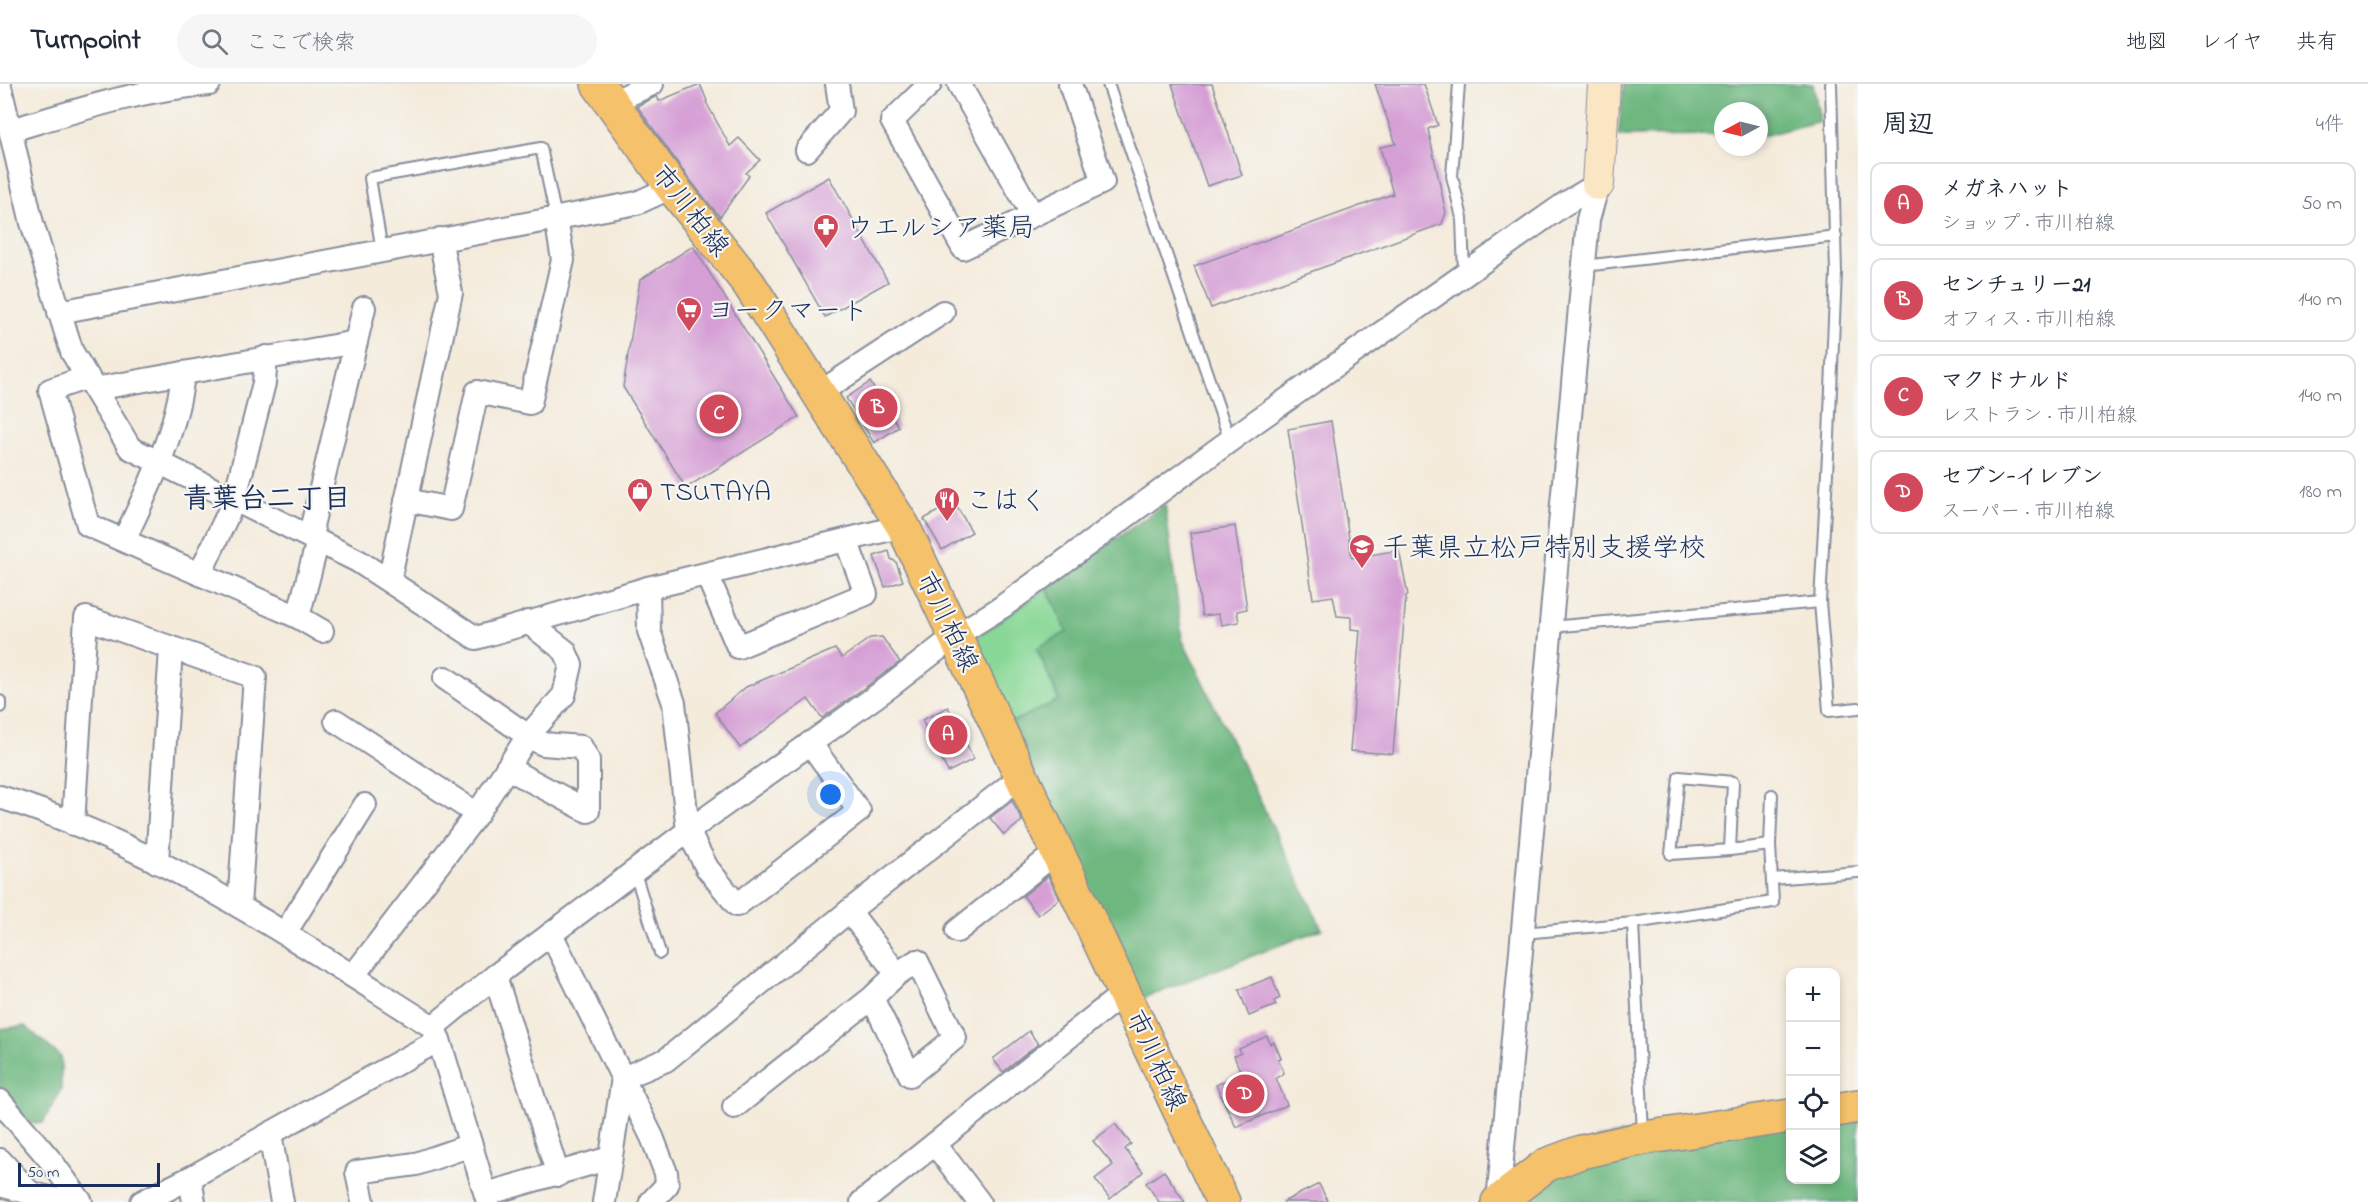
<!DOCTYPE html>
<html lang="ja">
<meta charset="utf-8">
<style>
body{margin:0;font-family:"Indie Flower","Klee One",sans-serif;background:#f6f6f7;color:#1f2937}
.controls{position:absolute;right:18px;bottom:18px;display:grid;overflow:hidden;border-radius:12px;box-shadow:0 3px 9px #0003}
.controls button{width:54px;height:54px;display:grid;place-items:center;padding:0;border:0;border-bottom:2px solid #e0e1e3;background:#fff;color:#1f2937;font:30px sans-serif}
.compass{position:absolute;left:1714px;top:18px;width:54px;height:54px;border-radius:50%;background:#fff;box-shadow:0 3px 9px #0003;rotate:263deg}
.scale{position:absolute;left:18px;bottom:15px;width:142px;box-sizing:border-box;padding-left:6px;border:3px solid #1b2f5e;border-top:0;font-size:16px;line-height:21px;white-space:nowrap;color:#1b2f5e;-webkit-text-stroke:4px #f6f6f2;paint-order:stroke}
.you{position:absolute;left:831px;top:711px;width:21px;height:21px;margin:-15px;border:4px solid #fff;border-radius:50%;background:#1a73e8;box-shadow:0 0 0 9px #1a73e833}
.badge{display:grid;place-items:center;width:39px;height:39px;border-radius:50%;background:#d1495b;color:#fff;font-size:20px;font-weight:700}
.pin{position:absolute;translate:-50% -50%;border:3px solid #fff;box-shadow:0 2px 6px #0006}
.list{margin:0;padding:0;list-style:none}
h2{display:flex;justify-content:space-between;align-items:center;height:78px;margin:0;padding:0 24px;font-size:26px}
h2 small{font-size:20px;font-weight:400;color:#747a83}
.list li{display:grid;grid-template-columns:39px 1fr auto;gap:18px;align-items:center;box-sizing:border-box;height:84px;margin:0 12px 12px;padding:0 12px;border:2px solid #e0e1e3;border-radius:12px}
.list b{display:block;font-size:22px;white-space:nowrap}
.list p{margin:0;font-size:20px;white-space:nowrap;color:#747a83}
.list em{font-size:20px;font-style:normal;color:#747a83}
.icon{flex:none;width:33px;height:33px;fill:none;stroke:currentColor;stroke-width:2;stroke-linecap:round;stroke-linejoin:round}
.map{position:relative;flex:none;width:1858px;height:1118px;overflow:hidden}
header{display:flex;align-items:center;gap:36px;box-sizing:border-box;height:84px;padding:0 30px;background:#fff;border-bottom:2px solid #e0e1e3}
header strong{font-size:28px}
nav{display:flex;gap:33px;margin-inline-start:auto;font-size:21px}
.search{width:420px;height:54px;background:#f6f6f7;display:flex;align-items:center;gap:15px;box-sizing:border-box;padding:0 21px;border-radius:33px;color:#747a83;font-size:22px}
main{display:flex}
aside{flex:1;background:#fff}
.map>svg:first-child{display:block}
.green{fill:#89d897;stroke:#52847a;stroke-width:1.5}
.forest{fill:#6eb880;stroke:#44746f;stroke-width:1.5}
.building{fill:#d59fd5}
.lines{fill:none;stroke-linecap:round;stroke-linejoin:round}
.lane-casing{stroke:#888d9c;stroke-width:14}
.street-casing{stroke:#888d9c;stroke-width:26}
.secondary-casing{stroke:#888d9c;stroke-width:34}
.primary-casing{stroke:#888d9c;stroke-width:36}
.lane{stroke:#fff;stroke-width:10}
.street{stroke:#fff;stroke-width:22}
.secondary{stroke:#fbe6c4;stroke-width:32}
.primary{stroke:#f5c16b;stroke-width:33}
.labels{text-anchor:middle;stroke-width:4.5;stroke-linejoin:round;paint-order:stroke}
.street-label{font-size:27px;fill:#1b2f5e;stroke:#f6f6f2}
.poi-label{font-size:27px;fill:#1b2f5e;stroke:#f6f6f2;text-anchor:start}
.neighbourhood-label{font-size:28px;font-weight:bold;fill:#1b2f5e;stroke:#f6f6f2}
</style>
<header>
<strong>Turnpoint</strong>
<div class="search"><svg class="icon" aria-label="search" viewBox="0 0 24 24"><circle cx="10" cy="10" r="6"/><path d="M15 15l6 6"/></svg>ここで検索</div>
<nav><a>地図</a><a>レイヤ</a><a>共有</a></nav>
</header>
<main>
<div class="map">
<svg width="1858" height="1118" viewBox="0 0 1858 1118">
<rect width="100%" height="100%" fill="#f6f6f2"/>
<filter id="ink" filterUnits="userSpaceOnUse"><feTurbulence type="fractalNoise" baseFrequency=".0167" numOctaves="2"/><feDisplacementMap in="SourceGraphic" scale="12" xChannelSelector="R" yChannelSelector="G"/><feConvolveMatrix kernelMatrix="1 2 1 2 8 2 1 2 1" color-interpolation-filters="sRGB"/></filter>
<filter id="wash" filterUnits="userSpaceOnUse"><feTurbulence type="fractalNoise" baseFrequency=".008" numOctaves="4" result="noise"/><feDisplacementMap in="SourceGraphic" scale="24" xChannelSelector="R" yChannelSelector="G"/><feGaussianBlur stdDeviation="1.35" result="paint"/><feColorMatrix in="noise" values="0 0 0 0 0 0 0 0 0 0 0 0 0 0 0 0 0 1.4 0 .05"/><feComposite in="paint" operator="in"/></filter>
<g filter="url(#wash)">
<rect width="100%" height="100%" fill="#f4ebdb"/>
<path class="green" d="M 1047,504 L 1068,549 L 1037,565 L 1059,616 L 1008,640 L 969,558 Z"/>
<g class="forest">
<path d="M 1624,0 L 1813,0 L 1820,37 L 1766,51 L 1759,51 L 1759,27 L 1723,27 L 1723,51 L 1618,52 Z"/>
<path d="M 1165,420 L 1182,555 L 1322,845 L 1140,915 L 1008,640 L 1059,616 L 1037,564 L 1067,548 L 1047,504 Z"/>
<path d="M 25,942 L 61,973 L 61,1005 L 43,1039 L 0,1038 L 0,945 Z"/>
<path d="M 1858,1013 L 1858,1118 L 1514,1118 L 1597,1054 L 1790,1024 L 1790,1096 L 1836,1096 L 1836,1017 Z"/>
</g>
<g id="blocks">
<g class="building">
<path d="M 700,0 L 707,17 L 706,18 L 730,62 L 739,54 L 760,76 L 746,89 L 749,92 L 720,133 L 687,92 L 637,22 L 657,12 L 659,17 Z"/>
<path d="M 1172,0 L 1212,0 L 1242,91 L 1207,102 Z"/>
<path d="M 1375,0 L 1424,0 L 1438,41 L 1428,45 L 1446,129 L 1442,140 L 1211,224 L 1194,182 L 1393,110 L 1380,63 L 1396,60 Z"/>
<path d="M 829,93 L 888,198 L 825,233 L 766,129 Z"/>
<path d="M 693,162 L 799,333 L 686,404 L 623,303 L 640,196 Z"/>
<path d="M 870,298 L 899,343 L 874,359 L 846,314 Z"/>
<path d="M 1331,337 L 1352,474 L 1399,466 L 1408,511 L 1406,512 L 1393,670 L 1350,667 L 1360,546 L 1351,545 L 1351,533 L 1337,532 L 1333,512 L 1313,515 L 1288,345 Z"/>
<path d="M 954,418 L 972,448 L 942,466 L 924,435 Z"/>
<path d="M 1235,442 L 1247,525 L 1237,527 L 1239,538 L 1222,541 L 1218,530 L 1202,532 L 1190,449 Z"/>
<path d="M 889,467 L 891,475 L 896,478 L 903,497 L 885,503 L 874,472 Z"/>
<path d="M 882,553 L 900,578 L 822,634 L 808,615 L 740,664 L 715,629 L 746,603 L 835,565 L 842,574 L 870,554 Z"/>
<path d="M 948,623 L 974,675 L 948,688 L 922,636 Z"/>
<path d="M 1012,717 L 1022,737 L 1004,751 L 990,734 Z"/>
<path d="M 1048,792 L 1059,815 L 1038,831 L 1023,812 Z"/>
<path d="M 1272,893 L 1280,914 L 1274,917 L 1276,921 L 1249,932 L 1239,906 Z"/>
<path d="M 1029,947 L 1038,960 L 1003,988 L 993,975 Z"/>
<path d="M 1267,952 L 1270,960 L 1274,958 L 1281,974 L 1278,975 L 1284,989 L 1276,994 L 1287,1021 L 1236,1043 L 1216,1001 L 1241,989 L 1234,972 L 1241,969 L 1239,965 Z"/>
<path d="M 1115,1040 L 1131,1060 L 1125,1065 L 1143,1088 L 1110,1115 L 1095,1095 L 1113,1081 L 1093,1057 Z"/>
<path d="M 1164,1087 L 1185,1118 L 1159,1118 L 1146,1099 Z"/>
<path d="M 1319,1100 L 1328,1118 L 1283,1118 Z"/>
</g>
</g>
</g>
<g filter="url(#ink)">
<use href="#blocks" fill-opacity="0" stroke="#888d9c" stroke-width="1.5"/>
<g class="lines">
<defs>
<g id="lane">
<path d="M 1108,0 L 1230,357"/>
<path d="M 1459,0 L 1452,92 L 1462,134 L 1464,190"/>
<path d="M 1831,0 L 1836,189 L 1829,352 L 1820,518 L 1829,627 L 1858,624"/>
<path d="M 382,167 L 370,94 L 541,64 L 556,134"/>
<path d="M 1584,182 L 1836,152"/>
<path d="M 1551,543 L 1820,518"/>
<path d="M 0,623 L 0,617"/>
<path d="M 1730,766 L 1733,698 L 1679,693 L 1671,770 L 1730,766 L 1770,761"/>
<path d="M 635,789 L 660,869"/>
<path d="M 1772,795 L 1858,788"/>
<path d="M 1633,839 L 1643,1050"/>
<path d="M 1523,849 L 1633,839 L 1773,818 L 1770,761 L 1772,711"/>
</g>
<g id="street">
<path d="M 930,0 L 892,37 L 963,164 L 1103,98 L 1070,0"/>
<path d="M 959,0 L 1032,130"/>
<path d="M 0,3 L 32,139 L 72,268 L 130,364 L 358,477 L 476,554 L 648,504 L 903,442"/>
<path d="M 610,19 L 652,0"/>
<path d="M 11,46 C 76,27 141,5 209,0"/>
<path d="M 807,66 L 841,27 L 837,0"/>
<path d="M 59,228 L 637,119 L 672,103"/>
<path d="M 88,293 L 50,306 L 88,441 L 298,533 L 322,547"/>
<path d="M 95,305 L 356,258"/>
<path d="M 819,309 L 943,228"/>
<path d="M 406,416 L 451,425 L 477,308 L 530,319 L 563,176 L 556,134"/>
<path d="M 124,456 C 148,405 178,345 183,289"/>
<path d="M 200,490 L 234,417 L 264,299 L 266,273"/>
<path d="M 707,491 L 738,563 L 866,510 L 846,456"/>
<path d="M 389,497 L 451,209 L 440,155"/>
<path d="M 648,504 L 649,547 L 674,619 L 688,747 L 707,784 L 737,821 L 859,727 L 810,659"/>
<path d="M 298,533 L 316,464 L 312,442 L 364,224"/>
<path d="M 445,594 L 528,652 L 543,660 L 581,663 L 588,676 L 588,727 L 507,684"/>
<path d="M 336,637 L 477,730"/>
<path d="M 0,713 C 157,761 295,856 433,943 L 439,956 L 488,1118"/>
<path d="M 73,740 L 86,534 L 255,593 L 239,822"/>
<path d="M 157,778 L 171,565"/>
<path d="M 849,827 L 897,890"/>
<path d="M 957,847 L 1058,767"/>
<path d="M 285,849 L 365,721"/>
<path d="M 551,850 L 652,1053 L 666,1089 L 667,1101 L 651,1118"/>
<path d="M 353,892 L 477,730 L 528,652 L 564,611 L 571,581 L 565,567 L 528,538"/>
<path d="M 495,892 L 558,1091"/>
<path d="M 433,943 L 495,892 L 688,747 L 889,603 L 955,552 L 1002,523 L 1258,336 L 1464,191 L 1563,121 L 1598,100"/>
<path d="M 0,1017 L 51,1077 L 81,1118"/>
<path d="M 734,1023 L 872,914 L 897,890 L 917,877 L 955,954 L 910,991 L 872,914"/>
<path d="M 270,1050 L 282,1118"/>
<path d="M 935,1060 L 979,1118"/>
<path d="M 0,1076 L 30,1109"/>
<path d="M 190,1094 L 194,1118"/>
<path d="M 0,1101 L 65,1118"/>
<path d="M 486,1110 L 610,1074"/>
<path d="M 142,1118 L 190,1094 L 439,956"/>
<path d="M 363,1118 L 357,1088 L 416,1080 L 471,1061"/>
<path d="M 604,1118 L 623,994 L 666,976 L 849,827 L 1023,691"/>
<path d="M 862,1118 L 1125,908"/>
<path d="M 1498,1118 L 1588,136 L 1598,100"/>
</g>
<path id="secondary" d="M 1598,100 L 1604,0"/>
<g id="primary">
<path d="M 598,0 L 672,103 L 749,200 L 903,442 L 1223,1118"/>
<path d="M 1836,1026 L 1858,1022"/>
<path d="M 1498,1118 L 1546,1081 L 1581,1068 L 1644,1054 L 1790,1032"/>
</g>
</defs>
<use href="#lane" class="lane-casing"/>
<use href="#street" class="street-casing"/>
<use href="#secondary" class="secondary-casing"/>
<use href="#primary" class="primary-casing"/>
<use href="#lane" class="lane"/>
<use href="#street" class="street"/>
<use href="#secondary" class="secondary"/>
<use href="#primary" class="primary"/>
</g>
</g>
<defs>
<symbol id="pharmacy-pin" viewBox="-11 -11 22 30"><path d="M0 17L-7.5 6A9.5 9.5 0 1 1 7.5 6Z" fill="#d1495b" stroke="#f6f6f2"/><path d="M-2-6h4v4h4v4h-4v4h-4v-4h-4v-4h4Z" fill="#fff"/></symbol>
<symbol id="supermarket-pin" viewBox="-11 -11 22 30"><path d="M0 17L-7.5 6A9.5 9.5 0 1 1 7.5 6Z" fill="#d1495b" stroke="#f6f6f2"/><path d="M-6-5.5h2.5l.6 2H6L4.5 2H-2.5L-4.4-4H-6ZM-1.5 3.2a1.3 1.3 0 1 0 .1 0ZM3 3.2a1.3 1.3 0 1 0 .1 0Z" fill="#fff"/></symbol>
<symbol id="shop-pin" viewBox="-11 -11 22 30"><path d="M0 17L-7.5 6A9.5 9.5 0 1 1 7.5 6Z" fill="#d1495b" stroke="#f6f6f2"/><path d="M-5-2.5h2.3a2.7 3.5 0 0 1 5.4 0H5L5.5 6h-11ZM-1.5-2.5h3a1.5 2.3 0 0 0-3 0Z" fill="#fff"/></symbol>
<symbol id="restaurant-pin" viewBox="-11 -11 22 30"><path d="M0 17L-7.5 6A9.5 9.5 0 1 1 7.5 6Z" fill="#d1495b" stroke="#f6f6f2"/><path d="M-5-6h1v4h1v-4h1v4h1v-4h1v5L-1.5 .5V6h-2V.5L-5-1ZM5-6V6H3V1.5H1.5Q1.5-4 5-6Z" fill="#fff"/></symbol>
<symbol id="school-pin" viewBox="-11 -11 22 30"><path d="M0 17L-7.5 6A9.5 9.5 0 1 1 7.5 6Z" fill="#d1495b" stroke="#f6f6f2"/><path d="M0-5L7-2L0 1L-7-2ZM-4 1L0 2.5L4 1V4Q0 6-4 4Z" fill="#fff"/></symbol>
</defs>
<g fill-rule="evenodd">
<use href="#pharmacy-pin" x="811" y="128" width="30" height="40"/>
<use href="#supermarket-pin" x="674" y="211" width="30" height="40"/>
<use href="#shop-pin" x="625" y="392" width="30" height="40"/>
<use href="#restaurant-pin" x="932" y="401" width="30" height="40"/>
<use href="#school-pin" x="1347" y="448" width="30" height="40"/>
</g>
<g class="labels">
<g class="street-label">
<text transform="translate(691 126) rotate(52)" y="9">市川柏線</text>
<text transform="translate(948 537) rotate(64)" y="9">市川柏線</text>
<text transform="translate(1157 976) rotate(65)" y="9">市川柏線</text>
</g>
<g class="poi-label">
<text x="846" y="152">ウエルシア薬局</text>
<text x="708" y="235">ヨークマート</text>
<text x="660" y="416">TSUTAYA</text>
<text x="966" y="425">こはく</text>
<text x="1382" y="472">千葉県立松戸特別支援学校</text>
</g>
<g class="neighbourhood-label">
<text x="267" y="423">青葉台二丁目</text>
</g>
</g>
</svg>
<div class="controls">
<button>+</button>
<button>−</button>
<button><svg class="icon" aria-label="locate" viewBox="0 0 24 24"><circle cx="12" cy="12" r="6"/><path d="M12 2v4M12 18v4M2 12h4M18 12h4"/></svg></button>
<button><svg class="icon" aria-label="layers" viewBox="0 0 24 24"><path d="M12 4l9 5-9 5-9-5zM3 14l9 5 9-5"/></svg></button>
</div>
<svg class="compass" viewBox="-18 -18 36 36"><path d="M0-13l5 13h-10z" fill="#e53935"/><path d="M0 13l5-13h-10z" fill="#747a83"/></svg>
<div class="scale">50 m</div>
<div class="you"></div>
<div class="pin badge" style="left:948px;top:651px">A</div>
<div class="pin badge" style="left:878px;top:324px">B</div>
<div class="pin badge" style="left:719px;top:330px">C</div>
<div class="pin badge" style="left:1245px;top:1010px">D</div>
</div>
<aside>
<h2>周辺<small>4件</small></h2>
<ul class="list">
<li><span class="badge">A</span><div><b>メガネハット</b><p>ショップ · 市川柏線</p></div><em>50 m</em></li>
<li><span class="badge">B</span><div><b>センチュリー21</b><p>オフィス · 市川柏線</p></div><em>140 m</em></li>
<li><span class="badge">C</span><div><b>マクドナルド</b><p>レストラン · 市川柏線</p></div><em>140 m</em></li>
<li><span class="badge">D</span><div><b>セブン-イレブン</b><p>スーパー · 市川柏線</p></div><em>180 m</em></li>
</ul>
</aside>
</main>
